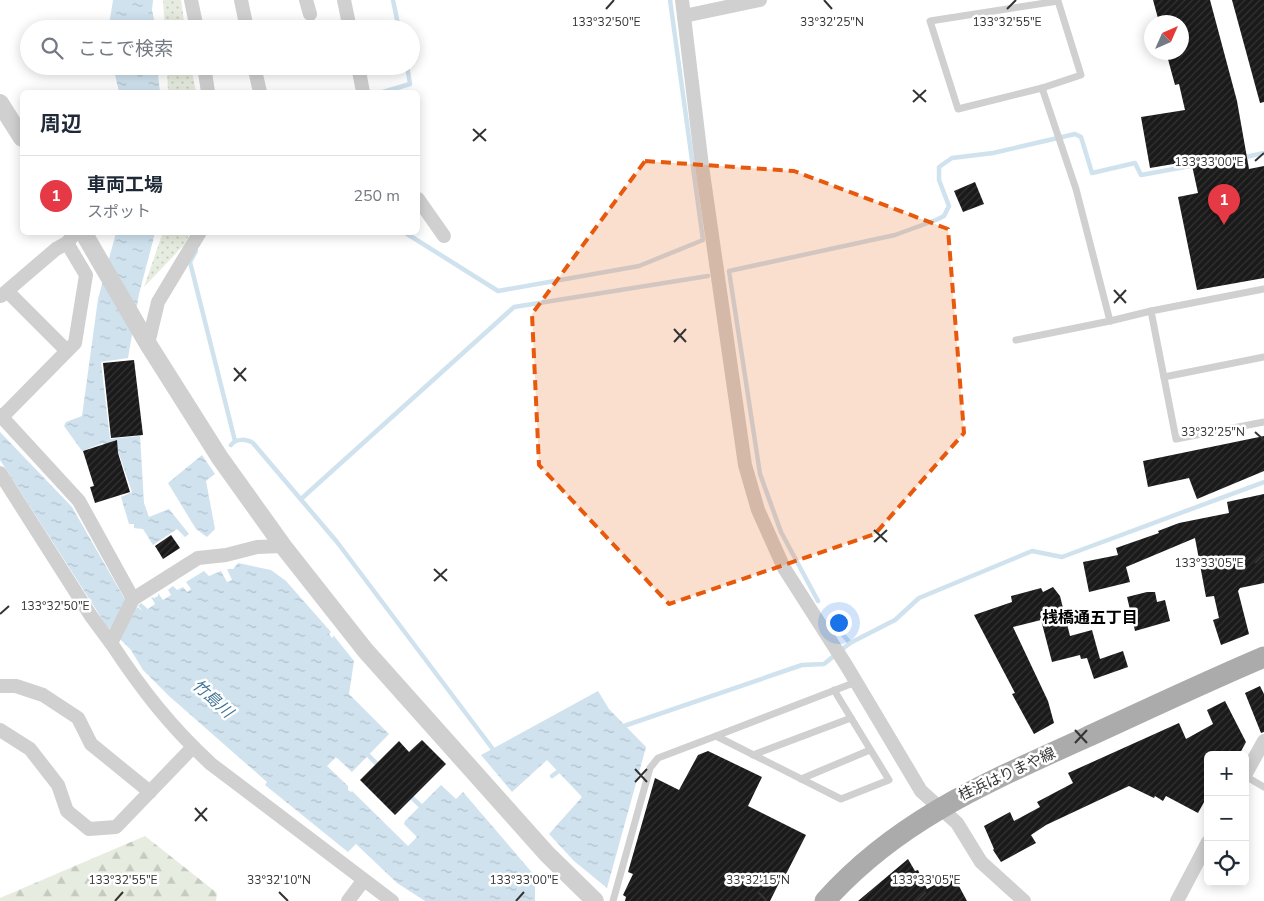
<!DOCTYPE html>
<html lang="ja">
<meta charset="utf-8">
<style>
body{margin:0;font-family:"Nunito Sans","Noto Sans JP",sans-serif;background:#f2f2f3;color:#1f2937}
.controls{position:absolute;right:15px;bottom:15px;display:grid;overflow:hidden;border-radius:8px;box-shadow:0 2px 12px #0003}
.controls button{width:45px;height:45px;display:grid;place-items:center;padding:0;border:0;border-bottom:1px solid #e0e1e3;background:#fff;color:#1f2937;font:25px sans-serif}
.compass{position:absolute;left:1144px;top:15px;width:45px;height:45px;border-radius:50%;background:#fff;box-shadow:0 2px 12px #0003;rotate:45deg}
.you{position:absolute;left:838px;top:622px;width:18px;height:18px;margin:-12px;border:4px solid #fff;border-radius:50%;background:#1a73e8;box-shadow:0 0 0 8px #1a73e833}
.badge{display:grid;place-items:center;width:32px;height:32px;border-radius:50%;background:#e63946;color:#fff;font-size:16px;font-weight:700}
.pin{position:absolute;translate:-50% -41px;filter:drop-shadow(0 1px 2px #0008)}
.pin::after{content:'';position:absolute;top:26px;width:18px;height:15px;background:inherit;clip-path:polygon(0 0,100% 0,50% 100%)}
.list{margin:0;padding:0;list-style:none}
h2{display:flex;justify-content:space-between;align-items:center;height:65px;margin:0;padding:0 20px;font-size:21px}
h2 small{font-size:16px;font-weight:400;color:#747a83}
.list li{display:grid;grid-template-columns:32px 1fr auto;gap:15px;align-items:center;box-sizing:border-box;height:80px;padding:0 20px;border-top:1px solid #e0e1e3}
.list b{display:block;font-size:19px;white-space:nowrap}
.list p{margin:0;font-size:16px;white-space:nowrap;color:#747a83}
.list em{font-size:16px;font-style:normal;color:#747a83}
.icon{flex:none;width:28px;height:28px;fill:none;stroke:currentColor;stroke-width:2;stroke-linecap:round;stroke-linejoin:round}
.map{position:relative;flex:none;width:1264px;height:901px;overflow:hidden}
.search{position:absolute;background:#fff;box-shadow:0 2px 12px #0003;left:20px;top:20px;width:400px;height:55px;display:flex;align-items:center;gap:12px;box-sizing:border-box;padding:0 18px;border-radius:28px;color:#747a83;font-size:19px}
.panel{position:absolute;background:#fff;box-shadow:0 2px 12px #0003;left:20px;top:90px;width:400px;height:145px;border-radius:8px}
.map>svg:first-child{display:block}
.grass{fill:url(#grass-dots)}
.forest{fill:url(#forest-firs)}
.water{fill:url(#water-ripples)}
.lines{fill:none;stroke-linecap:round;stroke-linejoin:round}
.stream{stroke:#cfe2ee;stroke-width:4.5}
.building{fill:url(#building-hatch)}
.service{stroke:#d0d0d0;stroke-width:7}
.minor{stroke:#d0d0d0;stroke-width:14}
.tertiary{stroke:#d0d0d0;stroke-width:18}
.primary{stroke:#ababab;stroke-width:21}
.marked{fill:#e8590c;fill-opacity:0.2;stroke:#e8590c;stroke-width:4;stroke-dasharray:10 6;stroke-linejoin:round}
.ticks{fill:none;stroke:#333;stroke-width:2}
.labels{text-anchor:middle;stroke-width:5;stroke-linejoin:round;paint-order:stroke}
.street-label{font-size:15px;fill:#333;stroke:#fff}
.neighbourhood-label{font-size:16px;font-weight:bold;fill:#000;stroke:#fff}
.water-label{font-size:16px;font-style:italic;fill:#3f7597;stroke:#fff}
.ticks-label{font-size:12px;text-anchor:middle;fill:#333;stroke:#fff;stroke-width:5;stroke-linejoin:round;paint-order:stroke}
</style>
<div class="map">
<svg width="1264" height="901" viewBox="0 0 1264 901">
<defs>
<pattern id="grass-dots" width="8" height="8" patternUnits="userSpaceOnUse" patternTransform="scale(1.25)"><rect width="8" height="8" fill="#e6ecdf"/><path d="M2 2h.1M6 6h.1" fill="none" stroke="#c6cbc0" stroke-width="1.8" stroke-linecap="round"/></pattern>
<pattern id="forest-firs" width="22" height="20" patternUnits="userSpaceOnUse" patternTransform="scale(1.25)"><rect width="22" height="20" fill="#e6ecdf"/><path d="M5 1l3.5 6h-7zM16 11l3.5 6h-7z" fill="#c6cbc0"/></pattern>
<pattern id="water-ripples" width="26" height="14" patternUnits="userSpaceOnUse" patternTransform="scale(1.25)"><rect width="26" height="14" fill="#cfe2ee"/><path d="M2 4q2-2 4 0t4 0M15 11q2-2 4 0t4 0" fill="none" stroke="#b2c2cd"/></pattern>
<pattern id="building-hatch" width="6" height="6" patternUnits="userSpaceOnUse" patternTransform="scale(1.25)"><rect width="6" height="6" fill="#1a1a1a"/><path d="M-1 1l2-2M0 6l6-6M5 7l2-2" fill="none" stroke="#333"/></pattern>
</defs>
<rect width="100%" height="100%" fill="#fff"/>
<g class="grass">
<path d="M 163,0 L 181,0 L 185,29 L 165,29 Z"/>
<path d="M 167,66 L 191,66 L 196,92 L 168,92 Z"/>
<path d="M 163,232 L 190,233 L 184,245 L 144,287 Z"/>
</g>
<path class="forest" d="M 145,836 L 217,893 L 216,901 L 0,901 L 0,898 Z"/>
<g class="water">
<path d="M 113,0 L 153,0 L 152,10 L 156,29 L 112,29 L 110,19 Z"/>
<path d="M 113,66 L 157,66 L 160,92 L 119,92 Z"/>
<path d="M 116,233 L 155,233 L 139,294 L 128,358 L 101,362 L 110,439 L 140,436 L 144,503 L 149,517 L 169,509 L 189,534 L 185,537 L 177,529 L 153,545 L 143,529 L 134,528 L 134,524 L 129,524 L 121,497 L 132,492 L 119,454 L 108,457 L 103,443 L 82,451 L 64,426 L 66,422 L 82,416 L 98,299 Z"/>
<path d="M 0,432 L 72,507 L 124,598 L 136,609 L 137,607 L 143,611 L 138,606 L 141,603 L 148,609 L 155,604 L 151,597 L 154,598 L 158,596 L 158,593 L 163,600 L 171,595 L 168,590 L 173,586 L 177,590 L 183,587 L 187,592 L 191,589 L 186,582 L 204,571 L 209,576 L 221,571 L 227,582 L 232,580 L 227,569 L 233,569 L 238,563 L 271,570 L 286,581 L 331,632 L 329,634 L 332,638 L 334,636 L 354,661 L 349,694 L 389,734 L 352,772 L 336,757 L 327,766 L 348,786 L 348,790 L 351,792 L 352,791 L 408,846 L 417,837 L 404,824 L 405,821 L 441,785 L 456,799 L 463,792 L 535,876 L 535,901 L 425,901 L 397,883 L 356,844 L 348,852 L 265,785 L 267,782 L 169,696 L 143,670 L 131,650 L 106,625 L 0,460 Z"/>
<path d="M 202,455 L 215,474 L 206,481 L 215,529 L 207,537 L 196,529 L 168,483 Z"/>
<path d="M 598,691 L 609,709 L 646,747 L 607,888 L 574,861 L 549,834 L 582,797 L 547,760 L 512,792 L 481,755 Z"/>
</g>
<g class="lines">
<g class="stream">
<path d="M 393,0 L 399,29"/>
<path d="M 383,92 L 410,84 L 407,66"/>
<path d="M 1241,158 L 1264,153"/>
<path d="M 404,232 L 498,291 L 639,266 L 703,240 L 670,0"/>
<path d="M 196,251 L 190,262 L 235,441"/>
<path d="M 231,445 C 236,438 247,439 253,443 L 337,542 L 495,752"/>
<path d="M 301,499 L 514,307 L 708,276"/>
<path d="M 818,601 L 781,532 L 760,474 L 729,271 L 895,235 L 936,220 L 944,216 L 949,206 L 939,180 L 939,167 L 952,158 L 993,153 L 1075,134 L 1081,137 L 1092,173 L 1135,163 L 1141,175 L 1196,165"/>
<path d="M 837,628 L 850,643"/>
<path d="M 621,727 L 802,665 L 824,664 L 850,643 L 895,620 L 919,598 L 1032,551 L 1062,557 L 1264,482"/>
<path d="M 365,752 L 381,768"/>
<path d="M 552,776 L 563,768"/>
<path d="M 408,794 L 424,809"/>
</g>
</g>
<g class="building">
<path d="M 1153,0 L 1210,0 L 1237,101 L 1249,169 L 1264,166 L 1264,278 L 1197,290 L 1178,197 L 1198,193 L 1191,161 L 1150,168 L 1141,117 L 1185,110 L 1179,84 L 1175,85 L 1166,52 L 1182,52 L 1182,22 L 1159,22 Z"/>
<path d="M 1232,0 L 1264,0 L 1264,102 L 1260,103 Z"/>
<path d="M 975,182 L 984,204 L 963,212 L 954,191 Z"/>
<path d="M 134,360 L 143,435 L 111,438 L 103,363 Z"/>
<path d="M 1264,436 L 1264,471 L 1197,499 L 1189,478 L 1148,487 L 1143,461 Z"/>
<path d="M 117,440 L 118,453 L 130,492 L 95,503 L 90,487 L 94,486 L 83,451 Z"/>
<path d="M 1264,494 L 1264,583 L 1240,588 L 1238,591 L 1249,634 L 1221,645 L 1213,620 L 1219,618 L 1214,596 L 1206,597 L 1195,538 L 1126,567 L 1130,582 L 1089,592 L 1083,562 L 1118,555 L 1116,548 L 1159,533 L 1158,531 L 1179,523 L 1229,513 L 1227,502 Z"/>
<path d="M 171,535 L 180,548 L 163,559 L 155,546 Z"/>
<path d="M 1053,587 L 1060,596 L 1070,636 L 1092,630 L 1100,659 L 1123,651 L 1128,667 L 1094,679 L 1087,658 L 1081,659 L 1080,655 L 1052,662 L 1041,620 L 1013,627 L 1048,701 L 1054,723 L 1034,734 L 1012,694 L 1015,693 L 974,615 L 1012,602 L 1011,596 L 1041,588 L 1043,592 Z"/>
<path d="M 1147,592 L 1155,592 L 1157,602 L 1165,600 L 1170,621 L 1135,631 L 1127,597 Z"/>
<path d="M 1260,686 L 1264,694 L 1264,732 L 1261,733 L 1245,693 Z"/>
<path d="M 1225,701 L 1246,742 L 1239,755 L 1208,755 L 1208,795 L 1198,813 L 1166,796 L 1163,801 L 1155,796 L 1154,798 L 1129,786 L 1046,825 L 1031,835 L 1036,843 L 1001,862 L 993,850 L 994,849 L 984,826 L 1010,812 L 1014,821 L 1040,807 L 1037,802 L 1073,783 L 1068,773 L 1179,723 L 1186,739 L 1213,724 L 1207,710 Z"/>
<path d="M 422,740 L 446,764 L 395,815 L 360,780 L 399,741 L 409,752 Z"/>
<path d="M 708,751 L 762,777 L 748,806 L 806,835 L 783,880 L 781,879 L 770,901 L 625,901 L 626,897 L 623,895 L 633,874 L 628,872 L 655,778 L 679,790 L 698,755 Z"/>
<path d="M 908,859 L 915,871 L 918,870 L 927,889 L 953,875 L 967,901 L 858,901 Z"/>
</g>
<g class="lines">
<g class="service">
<path d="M 1058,1 L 1081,75 L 1042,88 L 958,109 L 930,21 Z"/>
<path d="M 1042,88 L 1076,189 L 1110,321 L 1151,311 L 1176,439 L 1264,422"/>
<path d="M 1151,311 L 1264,289"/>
<path d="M 1016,340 L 1110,321"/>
<path d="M 1164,377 L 1264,357"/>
<path d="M 834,690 L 889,780 L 841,799 L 716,736 L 856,682"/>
<path d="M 753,755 L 851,718"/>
<path d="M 1245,776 L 1264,787"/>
<path d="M 801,779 L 870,750"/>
<path d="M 613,901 L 650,768 L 658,758 L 716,736"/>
</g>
<g class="minor">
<path d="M 191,0 L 197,29"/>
<path d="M 241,0 L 247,29"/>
<path d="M 306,0 L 310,14"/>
<path d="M 344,0 L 350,29"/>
<path d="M 682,0 L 702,166 L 745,465 L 758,510 L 784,568 L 846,665 L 921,791 L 957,823 L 981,862 L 1024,901"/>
<path d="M 684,16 L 760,0"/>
<path d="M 204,66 L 208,92"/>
<path d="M 254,66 L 260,92"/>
<path d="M 358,66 L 363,92"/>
<path d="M 418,199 L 444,236"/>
<path d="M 1,296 L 56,249 L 67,243 L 76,232"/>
<path d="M 148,344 L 158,302 L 200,232"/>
<path d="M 67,351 L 75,343 L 86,275 L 67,243"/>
<path d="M 0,415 L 79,501 L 133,599"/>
<path d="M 2,417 L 67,351 L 8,292"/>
<path d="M 0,473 L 91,616 L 111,643 L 133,599 L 198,558 L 226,555 L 257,547 L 283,546"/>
<path d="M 111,643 C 142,690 170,726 211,764 L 392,901"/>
<path d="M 0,686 L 16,686 L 43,695 L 78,718 L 91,744 L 150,792"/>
<path d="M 0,730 L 30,749 L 58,785 L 67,811 L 89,829 L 116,827 L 193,747"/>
<path d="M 1245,775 L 1264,741"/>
<path d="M 348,901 L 363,881"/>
<path d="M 1177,901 L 1208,842"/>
</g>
<g class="tertiary">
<path d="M 0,103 L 22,138"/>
<path d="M 83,232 L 148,344 L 220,458 L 283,546 L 365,650 L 547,854 L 595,901"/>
</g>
<path class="primary" d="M 825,901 C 898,819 990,781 1087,737 C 1146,710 1205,682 1264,657"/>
</g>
<path class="marked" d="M 645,161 L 794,171 L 948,229 L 964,433 L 875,534 L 669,604 L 539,465 L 532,314 Z"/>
<path class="ticks" d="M 824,0 L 832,9M 606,9 L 614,0M 1007,9 L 1016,0M 913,90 L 926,102M 913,102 L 926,90M 473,129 L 486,141M 473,141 L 486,129M 1255,161 L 1264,153M 1114,290 L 1126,303M 1114,303 L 1126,290M 674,329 L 686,342M 674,342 L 686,329M 234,368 L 246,381M 234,381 L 246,368M 1255,432 L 1264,440M 874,530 L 887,542M 874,542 L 887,530M 1255,563 L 1264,554M 434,569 L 447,581M 434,581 L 447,569M 0,614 L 9,606M 1075,730 L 1087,743M 1075,743 L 1087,730M 635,769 L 647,782M 635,782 L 647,769M 195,808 L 207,821M 195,821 L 207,808M 279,892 L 288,901M 758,892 L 767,901M 115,901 L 123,892M 516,901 L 524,892M 917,901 L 926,892"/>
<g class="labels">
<g class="street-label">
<text transform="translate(1007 774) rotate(-25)" y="5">桂浜はりまや線</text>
</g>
<g class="neighbourhood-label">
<text x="1090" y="623">桟橋通五丁目</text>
</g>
<g class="water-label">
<text transform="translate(213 698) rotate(42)" y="6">竹島川</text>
</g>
</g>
<g class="ticks-label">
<text x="606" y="26">133°32'50"E</text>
<text x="832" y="26">33°32'25"N</text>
<text x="1007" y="26">133°32'55"E</text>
<text x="1209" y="166">133°33'00"E</text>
<text x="1213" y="436">33°32'25"N</text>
<text x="1209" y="567">133°33'05"E</text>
<text x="55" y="610">133°32'50"E</text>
<text x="123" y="884">133°32'55"E</text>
<text x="524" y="884">133°33'00"E</text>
<text x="279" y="884">33°32'10"N</text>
<text x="758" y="884">33°32'15"N</text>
<text x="926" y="884">133°33'05"E</text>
</g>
</svg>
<div class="controls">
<button>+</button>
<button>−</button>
<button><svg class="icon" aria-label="locate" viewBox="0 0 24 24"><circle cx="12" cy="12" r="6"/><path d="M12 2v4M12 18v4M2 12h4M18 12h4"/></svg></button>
</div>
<svg class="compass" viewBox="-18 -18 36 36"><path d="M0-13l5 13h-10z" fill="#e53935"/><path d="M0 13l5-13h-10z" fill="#747a83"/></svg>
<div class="you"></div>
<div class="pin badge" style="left:1224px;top:225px">1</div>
<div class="search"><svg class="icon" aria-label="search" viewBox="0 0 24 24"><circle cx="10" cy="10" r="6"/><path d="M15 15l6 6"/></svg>ここで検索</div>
<section class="panel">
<h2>周辺<small></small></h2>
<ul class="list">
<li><span class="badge">1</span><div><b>車両工場</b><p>スポット</p></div><em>250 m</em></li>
</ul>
</section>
</div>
